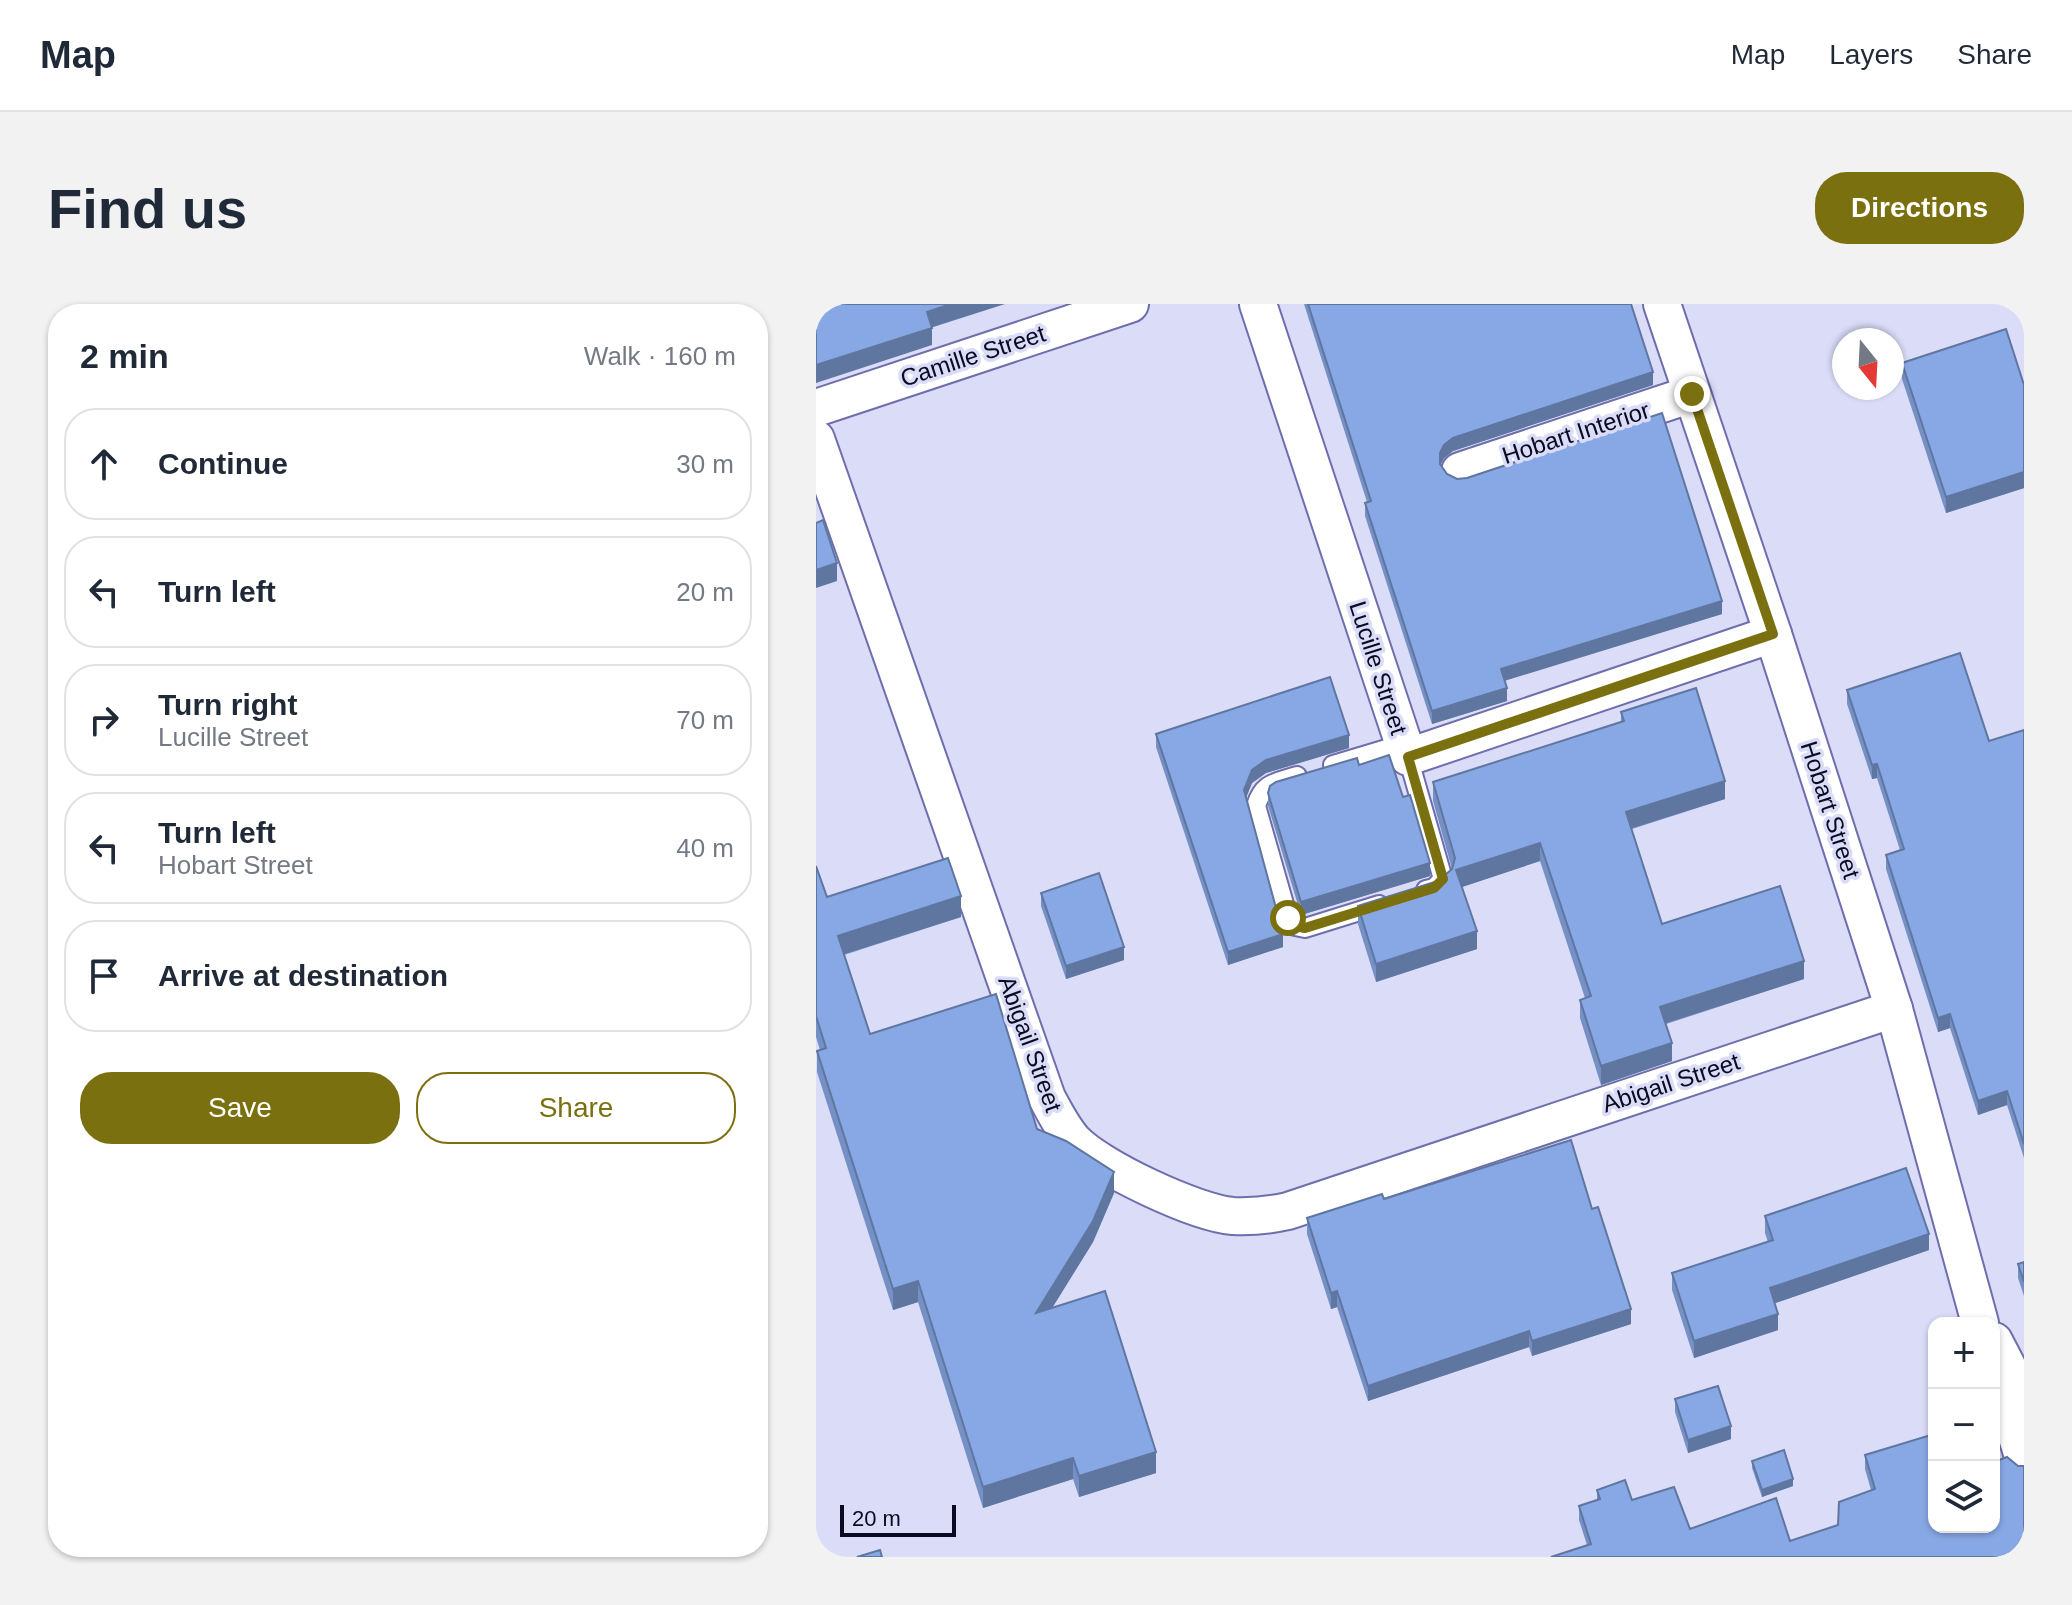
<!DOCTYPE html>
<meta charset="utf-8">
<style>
body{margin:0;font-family:Helvetica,sans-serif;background:#f2f2f3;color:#1f2937}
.controls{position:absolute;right:24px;bottom:24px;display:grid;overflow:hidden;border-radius:16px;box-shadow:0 2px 6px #0004}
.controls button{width:72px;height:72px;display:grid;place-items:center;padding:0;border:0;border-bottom:2px solid #e0e1e3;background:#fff;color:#1f2937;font:40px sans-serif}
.compass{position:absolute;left:1016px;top:24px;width:72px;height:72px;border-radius:50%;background:#fff;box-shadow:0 2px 6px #0004;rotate:162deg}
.scale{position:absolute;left:24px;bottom:20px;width:116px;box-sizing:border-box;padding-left:8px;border:4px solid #0b0a21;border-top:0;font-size:22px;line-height:28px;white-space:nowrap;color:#0b0a21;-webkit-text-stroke:6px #dadcf8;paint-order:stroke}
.stop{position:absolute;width:24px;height:24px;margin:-18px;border:6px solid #7b7010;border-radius:50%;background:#fff}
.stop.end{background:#7b7010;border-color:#fff;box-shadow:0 2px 8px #0008}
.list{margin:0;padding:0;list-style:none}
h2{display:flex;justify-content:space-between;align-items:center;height:104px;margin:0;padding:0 32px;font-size:34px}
h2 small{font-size:26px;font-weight:400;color:#747a83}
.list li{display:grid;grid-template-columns:52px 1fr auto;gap:24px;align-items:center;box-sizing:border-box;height:112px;margin:0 16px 16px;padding:0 16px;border:2px solid #e0e1e3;border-radius:32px}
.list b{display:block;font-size:30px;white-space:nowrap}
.list p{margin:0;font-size:26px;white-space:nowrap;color:#747a83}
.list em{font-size:26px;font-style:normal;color:#747a83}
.actions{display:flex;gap:16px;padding:24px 32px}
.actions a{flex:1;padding:18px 0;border:2px solid #7b7010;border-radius:32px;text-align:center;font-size:28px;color:#7b7010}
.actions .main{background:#7b7010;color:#fff}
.icon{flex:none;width:44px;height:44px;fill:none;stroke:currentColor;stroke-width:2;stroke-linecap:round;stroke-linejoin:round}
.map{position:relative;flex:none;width:1208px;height:1253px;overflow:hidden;border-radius:32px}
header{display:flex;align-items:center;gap:48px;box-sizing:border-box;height:112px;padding:0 40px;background:#fff;border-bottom:2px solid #e0e1e3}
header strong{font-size:38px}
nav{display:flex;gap:44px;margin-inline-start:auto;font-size:28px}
.intro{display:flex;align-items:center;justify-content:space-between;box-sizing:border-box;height:192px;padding:0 48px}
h1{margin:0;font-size:56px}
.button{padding:20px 36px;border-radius:32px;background:#7b7010;color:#fff;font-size:28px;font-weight:700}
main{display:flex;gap:48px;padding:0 48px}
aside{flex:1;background:#fff;border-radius:32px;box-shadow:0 2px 6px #0004}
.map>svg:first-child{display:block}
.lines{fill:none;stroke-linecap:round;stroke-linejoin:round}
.lane-casing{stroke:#6e6ead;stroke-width:22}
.street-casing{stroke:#6e6ead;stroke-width:40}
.lane{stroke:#fff;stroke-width:18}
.street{stroke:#fff;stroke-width:36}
.wall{fill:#7590c5}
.shaded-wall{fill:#5f76a0}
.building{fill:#88a8e5;stroke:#5f76a0;stroke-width:2}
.route{stroke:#7b7010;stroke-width:10}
.labels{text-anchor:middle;stroke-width:7;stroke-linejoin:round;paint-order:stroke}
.street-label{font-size:24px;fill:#0b0a21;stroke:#dadcf8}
</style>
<header>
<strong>Map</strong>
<nav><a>Map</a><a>Layers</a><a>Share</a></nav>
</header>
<div class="intro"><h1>Find us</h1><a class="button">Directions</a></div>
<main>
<aside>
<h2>2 min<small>Walk · 160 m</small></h2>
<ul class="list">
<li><svg class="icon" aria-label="ahead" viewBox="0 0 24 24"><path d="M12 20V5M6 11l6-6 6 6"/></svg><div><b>Continue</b></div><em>30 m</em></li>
<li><svg class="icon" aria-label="left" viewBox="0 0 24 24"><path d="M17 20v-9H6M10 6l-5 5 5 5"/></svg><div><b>Turn left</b></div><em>20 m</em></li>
<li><svg class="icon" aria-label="right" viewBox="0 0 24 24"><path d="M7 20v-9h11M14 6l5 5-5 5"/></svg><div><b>Turn right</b><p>Lucille Street</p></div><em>70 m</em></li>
<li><svg class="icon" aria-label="left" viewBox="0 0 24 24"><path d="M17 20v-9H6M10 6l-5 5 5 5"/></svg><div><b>Turn left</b><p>Hobart Street</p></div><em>40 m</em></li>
<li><svg class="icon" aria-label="arrive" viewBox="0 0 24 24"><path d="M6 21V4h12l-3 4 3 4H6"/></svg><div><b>Arrive at destination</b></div></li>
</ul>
<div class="actions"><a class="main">Save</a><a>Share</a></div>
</aside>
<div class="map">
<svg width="1208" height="1253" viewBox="0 0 1208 1253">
<rect width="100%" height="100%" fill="#dadcf8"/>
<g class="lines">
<defs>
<g id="lane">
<path d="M 592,453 L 627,575 L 618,584 L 610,586"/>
<path d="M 517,461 L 587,440"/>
<path d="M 481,472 C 460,479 447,478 440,502 L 472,614 L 479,622 L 489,624 L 563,601"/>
</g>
<g id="street">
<path d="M 442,0 L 592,453 L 957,330"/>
<path d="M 846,0 L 957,330 L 1078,705 L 1164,1019"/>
<path d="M 0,104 L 314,0"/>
<path d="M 0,135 L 231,794 C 239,809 246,823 257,836 C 283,864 380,909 417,912 C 437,913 454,911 472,907 L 1078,705"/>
<path d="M 644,167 L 876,90"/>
<path d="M 1178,1037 L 1191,1062 L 1196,1088 L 1195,1113 L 1208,1156"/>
</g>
</defs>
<use href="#lane" class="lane-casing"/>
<use href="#street" class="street-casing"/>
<use href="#lane" class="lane"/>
<use href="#street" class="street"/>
</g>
<g class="wall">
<path d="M 488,0 L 815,0 L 837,81 L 637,147 L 628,154 L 624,161 L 631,170 L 906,310 L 688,376 L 691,397 L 616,420 L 549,212 L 549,199 L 551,198 Z"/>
<path d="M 1086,59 L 1208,81 L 1208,184 L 1130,209 L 1086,75 Z"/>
<path d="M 1031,386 L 1173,437 L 1208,426 L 1208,854 L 1191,801 L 1162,811 L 1134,724 L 1122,728 L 1070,565 L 1070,551 L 1084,546 L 1061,474 L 1056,475 L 1031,400 Z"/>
<path d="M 805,408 L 909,495 L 816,525 L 846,620 L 988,675 L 850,720 L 856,757 L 785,781 L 764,714 L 764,696 L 769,694 L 724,557 L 646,583 L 661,645 L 560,678 L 542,620 L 542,602 L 622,577 L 636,565 L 617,497 L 617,478 L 805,418 Z"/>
<path d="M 340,430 L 533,444 L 450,469 L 436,479 L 430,493 L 465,625 L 467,643 L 412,661 L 340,443 Z"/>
<path d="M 543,461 L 614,572 L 485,611 L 452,502 L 452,489 Z"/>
<path d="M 0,562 L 11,593 L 145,613 L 28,651 L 54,730 L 221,825 L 298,889 L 277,938 L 236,1004 L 340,1169 L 263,1193 L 257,1175 L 167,1204 L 102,998 L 77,1006 L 1,768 L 1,747 L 4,746 L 0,733 Z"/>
<path d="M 225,589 L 308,656 L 250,675 L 225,602 Z"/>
<path d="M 568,895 L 776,905 L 815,1020 L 716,1052 L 713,1043 L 552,1097 L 521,1003 L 515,1005 L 491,930 L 491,914 Z"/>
<path d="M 949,912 L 1113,946 L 959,999 L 962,1026 L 878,1054 L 856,986 L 856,969 L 952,938 L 949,929 Z"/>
<path d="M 1208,958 L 1208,992 L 1202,974 L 1202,960 Z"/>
<path d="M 859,1095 L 915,1135 L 872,1149 L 859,1108 Z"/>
<path d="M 1049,1151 L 1208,1253 L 771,1241 L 763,1216 L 763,1202 L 781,1196 L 781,1186 L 816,1196 L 874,1225 L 974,1237 L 1022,1221 L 1055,1186 L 1049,1165 Z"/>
<path d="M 936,1157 L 977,1182 L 946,1193 L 936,1164 Z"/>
</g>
<g class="shaded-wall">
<path d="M 135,0 L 189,0 L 111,25 L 111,8 Z"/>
<path d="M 116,24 L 116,41 L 0,79 L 0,61 Z"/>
<path d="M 837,68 L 837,81 L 637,147 L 628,154 L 624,162 L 624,149 L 628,141 L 637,134 Z"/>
<path d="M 1208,168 L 1208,184 L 1130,209 L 1130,193 Z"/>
<path d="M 21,259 L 21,277 L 0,284 L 0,266 Z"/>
<path d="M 906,297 L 906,310 L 685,378 L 685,365 Z"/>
<path d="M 691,384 L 691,397 L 616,420 L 616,407 Z"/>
<path d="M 533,431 L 533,444 L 450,469 L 436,479 L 428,499 L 428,486 L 436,466 L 450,456 Z"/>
<path d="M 1061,460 L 1061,474 L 1056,475 L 1056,461 Z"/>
<path d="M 909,477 L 909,495 L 810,526 L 810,508 Z"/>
<path d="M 724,539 L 724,557 L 640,585 L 640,566 Z"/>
<path d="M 614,559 L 614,572 L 485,611 L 485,598 Z"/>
<path d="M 145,592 L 145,613 L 22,652 L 22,632 Z"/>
<path d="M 465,612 L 465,625 L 461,613 Z"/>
<path d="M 661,627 L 661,645 L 560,678 L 560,660 Z"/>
<path d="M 467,630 L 467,643 L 412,661 L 412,648 Z"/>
<path d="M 308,643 L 308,656 L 250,675 L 250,662 Z"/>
<path d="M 988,657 L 988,675 L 844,721 L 844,703 Z"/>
<path d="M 1134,710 L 1134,724 L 1122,728 L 1122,714 Z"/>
<path d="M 856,739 L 856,757 L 785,781 L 785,762 Z"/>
<path d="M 1191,787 L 1191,801 L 1162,811 L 1162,797 Z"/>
<path d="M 298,868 L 298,889 L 277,938 L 220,1030 L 220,1009 Z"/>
<path d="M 1113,930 L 1113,946 L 954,1001 L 954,984 Z"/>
<path d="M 102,977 L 102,998 L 77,1006 L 77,985 Z"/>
<path d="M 521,987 L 521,1003 L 515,1005 L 515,989 Z"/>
<path d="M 815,1005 L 815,1020 L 716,1052 L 716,1037 Z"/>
<path d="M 962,1010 L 962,1026 L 878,1054 L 878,1037 Z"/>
<path d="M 713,1027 L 713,1043 L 552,1097 L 552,1082 Z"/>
<path d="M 915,1122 L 915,1135 L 872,1149 L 872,1136 Z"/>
<path d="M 340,1148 L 340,1169 L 263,1193 L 263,1172 Z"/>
<path d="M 257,1154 L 257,1175 L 167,1204 L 167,1183 Z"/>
<path d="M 977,1175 L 977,1182 L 946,1193 L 946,1186 Z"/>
</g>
<g class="building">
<path d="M 0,0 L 135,0 L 111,8 L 116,24 L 0,61 Z"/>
<path d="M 492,0 L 815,0 L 837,68 L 637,134 L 628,141 L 624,149 L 624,160 L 631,170 L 641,175 L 651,174 L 846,109 L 906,297 L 685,365 L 691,384 L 616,407 L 549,199 L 555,197 Z"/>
<path d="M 1190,25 L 1208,81 L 1208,168 L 1130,193 L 1086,59 Z"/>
<path d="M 7,216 L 21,259 L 0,266 L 0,219 Z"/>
<path d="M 1144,349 L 1173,437 L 1208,426 L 1208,840 L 1191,787 L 1162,797 L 1134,710 L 1122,714 L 1070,551 L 1088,545 L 1061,460 L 1056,461 L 1031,386 Z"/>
<path d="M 514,373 L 533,431 L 450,456 L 436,466 L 428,486 L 460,604 L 465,612 L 461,613 L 467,630 L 412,648 L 340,430 Z"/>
<path d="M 880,384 L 909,477 L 810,508 L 846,620 L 964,582 L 988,657 L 844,703 L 856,739 L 785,762 L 764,696 L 775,692 L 724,539 L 640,566 L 661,627 L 560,660 L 542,602 L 622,577 L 636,565 L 639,554 L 617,478 L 808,417 L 805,408 Z"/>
<path d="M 573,451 L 587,493 L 594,491 L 614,559 L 485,598 L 452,489 L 454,482 L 460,478 L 541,454 L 543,461 Z"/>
<path d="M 132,554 L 145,592 L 22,632 L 54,730 L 180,690 L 221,825 L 250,837 L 298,868 L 277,917 L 220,1009 L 289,987 L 340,1148 L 263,1172 L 257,1154 L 167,1183 L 102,977 L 77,985 L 1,747 L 10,744 L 0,712 L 0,562 L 11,593 Z"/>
<path d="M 283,569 L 308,643 L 250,662 L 225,589 Z"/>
<path d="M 755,836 L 776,905 L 782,903 L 815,1005 L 716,1037 L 713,1027 L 552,1082 L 521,987 L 515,989 L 491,914 L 566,890 L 568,895 Z"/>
<path d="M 1090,864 L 1113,930 L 954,984 L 962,1010 L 878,1037 L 856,969 L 957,936 L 949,912 Z"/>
<path d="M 1208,958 L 1208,978 L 1202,960 Z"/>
<path d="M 902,1082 L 915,1122 L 872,1136 L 859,1095 Z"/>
<path d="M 1118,1130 L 1118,1223 L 1178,1223 L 1178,1158 L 1191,1153 L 1202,1162 L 1208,1162 L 1208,1253 L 735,1253 L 775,1240 L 763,1202 L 784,1195 L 781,1186 L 809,1176 L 816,1196 L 858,1183 L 874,1225 L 960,1194 L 974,1237 L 1022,1221 L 1023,1198 L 1059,1185 L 1049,1151 Z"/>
<path d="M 968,1146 L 977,1175 L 946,1186 L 936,1157 Z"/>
<path d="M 64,1246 L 66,1253 L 41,1253 Z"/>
</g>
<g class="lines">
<path class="route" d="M 472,614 L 479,622 L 489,624 L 618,584 L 627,575 L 592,453 L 957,330 L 876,90"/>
</g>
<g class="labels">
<g class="street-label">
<text transform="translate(157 52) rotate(-18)" y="8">Camille Street</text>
<text transform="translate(760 129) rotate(-18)" y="8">Hobart Interior</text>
<text transform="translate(562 364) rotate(72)" y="8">Lucille Street</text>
<text transform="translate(1014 506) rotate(72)" y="8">Hobart Street</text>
<text transform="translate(214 740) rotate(70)" y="8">Abigail Street</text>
<text transform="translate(855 779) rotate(-18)" y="8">Abigail Street</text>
</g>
</g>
</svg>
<div class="controls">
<button>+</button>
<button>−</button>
<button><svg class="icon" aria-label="layers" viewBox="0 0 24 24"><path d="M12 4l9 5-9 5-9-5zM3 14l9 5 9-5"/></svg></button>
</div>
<svg class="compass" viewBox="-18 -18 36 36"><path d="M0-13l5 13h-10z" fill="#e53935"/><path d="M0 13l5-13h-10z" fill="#747a83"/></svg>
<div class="scale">20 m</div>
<div class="stop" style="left:472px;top:614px"></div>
<div class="stop end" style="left:876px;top:90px"></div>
</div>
</main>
